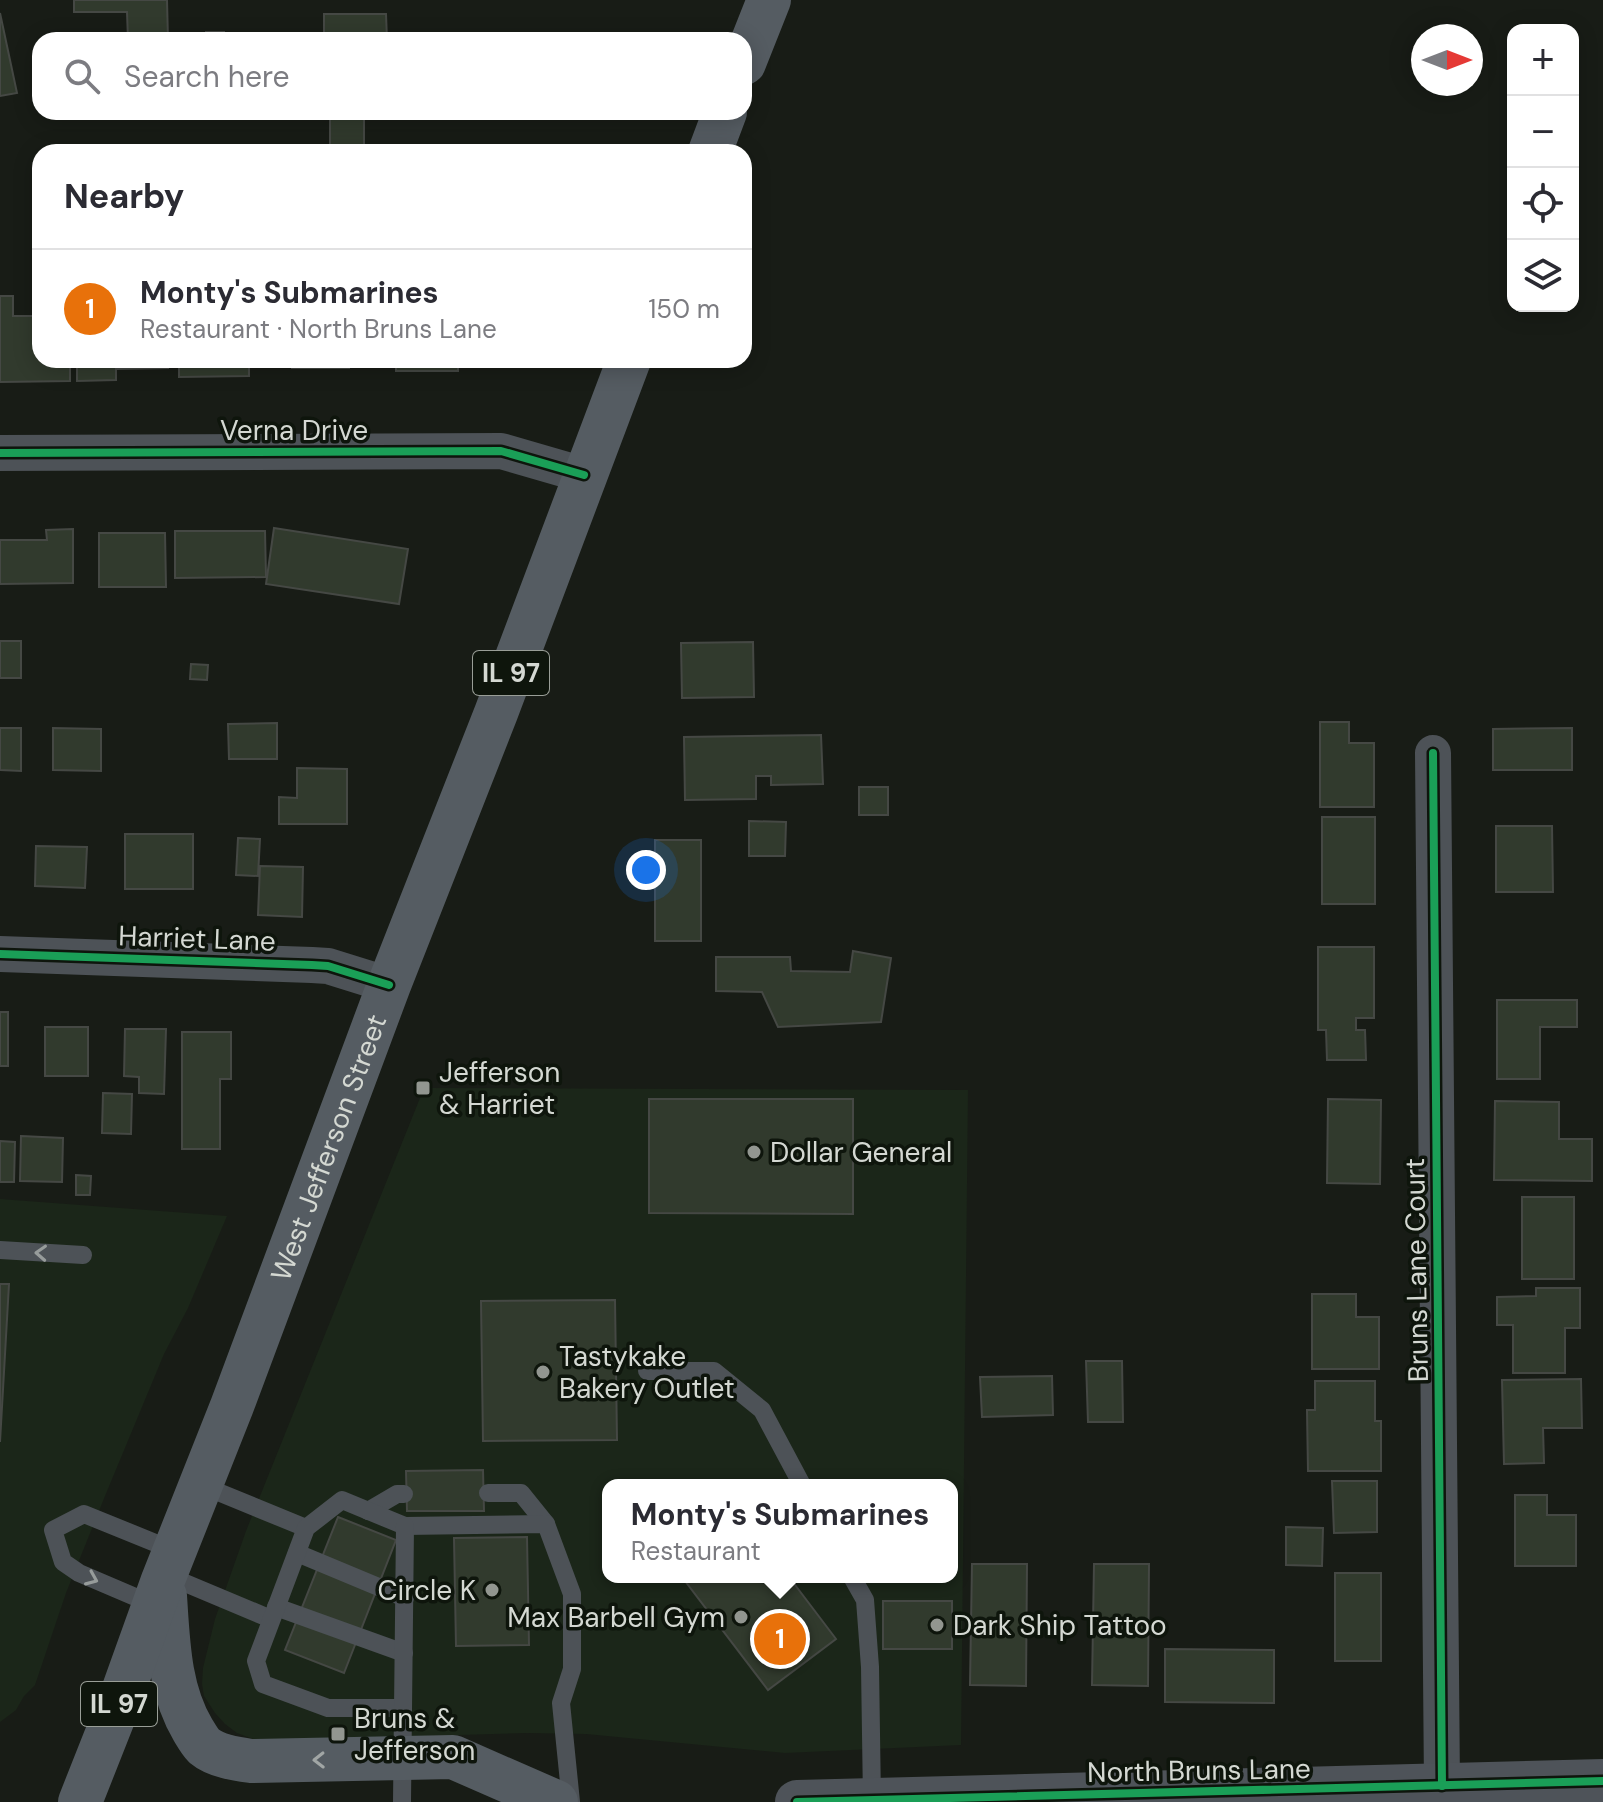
<!DOCTYPE html>
<meta charset="utf-8">
<style>
body{margin:0;font-family:"DM Sans",sans-serif;background:#f7f7f7;color:#2b2b33}
.controls{position:absolute;right:24px;top:24px;display:grid;overflow:hidden;border-radius:16px;box-shadow:0 4px 20px #0003}
.controls button{width:72px;height:72px;display:grid;place-items:center;padding:0;border:0;border-bottom:2px solid #e1e1e2;background:#fff;color:#2b2b33;font:40px sans-serif}
.compass{position:absolute;left:1411px;top:24px;width:72px;height:72px;border-radius:50%;background:#fff;box-shadow:0 4px 20px #0003;rotate:90deg}
.you{position:absolute;left:646px;top:870px;width:28px;height:28px;margin:-20px;border:6px solid #fff;border-radius:50%;background:#1a73e8;box-shadow:0 0 0 12px #1a73e833}
.badge{display:grid;place-items:center;width:52px;height:52px;border-radius:50%;background:#db2777;color:#fff;font-size:26px;font-weight:700}
.pin{position:absolute;translate:-50% -50%;border:4px solid #fff;box-shadow:0 2px 8px #0006}
.popup{position:absolute;left:602px;top:1479px;width:356px;height:104px;box-sizing:border-box;display:grid;place-content:center;border-radius:16px;background:#fff;filter:drop-shadow(0 2px 6px #0005);font-size:26px;white-space:nowrap;color:#7c7c81}
.popup b{font-size:30px;color:#2b2b33}
.popup::after{content:'';position:absolute;left:50%;top:100%;margin-left:-16px;border:16px solid transparent;border-top-color:#fff}
.list{margin:0;padding:0;list-style:none}
h2{display:flex;justify-content:space-between;align-items:center;height:104px;margin:0;padding:0 32px;font-size:34px}
h2 small{font-size:26px;font-weight:400;color:#7c7c81}
.list li{display:grid;grid-template-columns:52px 1fr auto;gap:24px;align-items:center;box-sizing:border-box;height:120px;padding:0 32px;border-top:2px solid #e1e1e2}
.list b{display:block;font-size:30px;white-space:nowrap}
.list p{margin:0;font-size:26px;white-space:nowrap;color:#7c7c81}
.list em{font-size:26px;font-style:normal;color:#7c7c81}
.icon{flex:none;width:44px;height:44px;fill:none;stroke:currentColor;stroke-width:2;stroke-linecap:round;stroke-linejoin:round}
.map{position:relative;flex:none;width:1603px;height:1802px;overflow:hidden}
.search{position:absolute;background:#fff;box-shadow:0 4px 20px #0003;left:32px;top:32px;width:720px;height:88px;display:flex;align-items:center;gap:20px;box-sizing:border-box;padding:0 28px;border-radius:24px;color:#7c7c81;font-size:30px}
.panel{position:absolute;background:#fff;box-shadow:0 4px 20px #0003;left:32px;top:144px;width:720px;height:224px;border-radius:24px}
.map>svg:first-child{display:block}
.built{fill:#1b2619;fill-rule:evenodd}
.building{fill:#313a2d;stroke:#454844;stroke-width:2}
.lines{fill:none;stroke-linecap:round;stroke-linejoin:round}
.lane{stroke:#4d5257;stroke-width:18}
.street{stroke:#4d5257;stroke-width:36}
.secondary{stroke:#4e5359;stroke-width:44}
.primary{stroke:#555c62;stroke-width:44}
.cycleway-casing{stroke:#0e150c;stroke-width:13}
.cycleway{stroke:#1a9f57;stroke-width:8}
.oneway{stroke:#979c9b}
.oneway2{stroke:#a1a6a5}
.poi-dot{fill:#929690;stroke:#0e150c;stroke-width:3}
.labels{text-anchor:middle;stroke-width:7;stroke-linejoin:round;paint-order:stroke}
.shield{fill:#0e150c;stroke:#999e97;stroke-width:2}
.shield-label{font-size:26px;font-weight:bold;fill:#d4d8d2}
.street-label{font-size:28px;fill:#d4d8d2;stroke:#0e150c}
.poi-label{font-size:28px;fill:#d4d8d2;stroke:#0e150c;text-anchor:start}
</style>
<div class="map">
<svg width="1603" height="1802" viewBox="0 0 1603 1802">
<rect width="100%" height="100%" fill="#181c16"/>
<g class="built">
<path d="M 424,1088 L 968,1090 L 961,1745 L 785,1753 L 586,1734 L 527,1733 L 259,1741 L 237,1733 L 225,1724 L 215,1713 L 204,1696 L 202,1684 L 203,1668 L 215,1619 L 246,1531 ZM 608,1485 L 952,1485 L 952,1577 L 608,1577 Z"/>
<path d="M 0,1199 L 227,1216 L 188,1308 L 164,1354 L 105,1496 L 66,1593 L 35,1685 L 24,1696 L 16,1710 L 0,1722 Z"/>
</g>
<g class="building">
<path d="M 74,0 L 167,0 L 168,40 L 128,40 L 127,12 L 74,12 Z"/>
<path d="M 0,13 L 17,93 L 0,96 Z"/>
<path d="M 324,14 L 386,14 L 387,40 L 324,40 Z"/>
<rect x="206" y="32" width="18" height="8"/>
<rect x="330" y="112" width="34" height="36"/>
<path d="M 0,296 L 13,296 L 13,316 L 40,316 L 40,360 L 70,360 L 70,381 L 0,382 Z"/>
<path d="M 77,360 L 168,360 L 168,368 L 116,369 L 116,380 L 77,381 Z"/>
<path d="M 179,360 L 249,360 L 249,376 L 179,377 Z"/>
<rect x="292" y="360" width="57" height="8"/>
<rect x="396" y="360" width="62" height="11"/>
<path d="M 274,528 L 408,549 L 399,604 L 266,584 Z"/>
<path d="M 73,529 L 73,583 L 0,584 L 0,540 L 47,540 L 46,530 Z"/>
<path d="M 175,531 L 265,531 L 266,577 L 175,578 Z"/>
<path d="M 99,533 L 165,533 L 166,587 L 99,587 Z"/>
<rect x="0" y="641" width="21" height="37"/>
<path d="M 753,642 L 754,697 L 682,698 L 681,643 Z"/>
<path d="M 191,664 L 208,665 L 207,680 L 190,679 Z"/>
<path d="M 1320,722 L 1349,722 L 1349,743 L 1374,743 L 1374,807 L 1320,807 Z"/>
<path d="M 277,723 L 277,759 L 229,759 L 228,724 Z"/>
<path d="M 0,728 L 21,728 L 21,771 L 0,770 Z"/>
<path d="M 53,728 L 101,729 L 101,771 L 53,770 Z"/>
<path d="M 1572,728 L 1572,770 L 1493,770 L 1493,729 Z"/>
<path d="M 821,735 L 823,784 L 771,785 L 771,776 L 756,776 L 756,799 L 685,800 L 684,737 Z"/>
<path d="M 297,768 L 347,769 L 347,824 L 279,824 L 279,797 L 297,798 Z"/>
<rect x="859" y="787" width="29" height="28"/>
<rect x="1322" y="817" width="53" height="87"/>
<path d="M 749,821 L 786,822 L 785,856 L 749,856 Z"/>
<path d="M 1496,826 L 1552,826 L 1553,892 L 1496,892 Z"/>
<rect x="125" y="834" width="68" height="55"/>
<path d="M 238,838 L 260,839 L 258,876 L 236,875 Z"/>
<rect x="655" y="840" width="46" height="101"/>
<path d="M 36,846 L 87,847 L 85,888 L 35,886 Z"/>
<path d="M 260,866 L 303,867 L 302,917 L 258,915 Z"/>
<path d="M 1318,947 L 1374,947 L 1374,1018 L 1356,1018 L 1356,1030 L 1365,1030 L 1366,1060 L 1327,1060 L 1326,1030 L 1318,1030 Z"/>
<path d="M 853,951 L 891,958 L 881,1022 L 778,1027 L 762,992 L 716,991 L 716,957 L 790,957 L 791,971 L 850,972 Z"/>
<path d="M 1497,1000 L 1577,1000 L 1577,1027 L 1540,1027 L 1540,1079 L 1497,1079 Z"/>
<rect x="0" y="1012" width="8" height="54"/>
<rect x="45" y="1027" width="43" height="49"/>
<path d="M 125,1029 L 166,1029 L 164,1094 L 139,1093 L 139,1077 L 124,1076 Z"/>
<path d="M 182,1032 L 231,1032 L 231,1079 L 220,1079 L 220,1149 L 182,1149 Z"/>
<path d="M 103,1093 L 132,1094 L 131,1134 L 102,1133 Z"/>
<path d="M 649,1099 L 853,1099 L 853,1214 L 649,1213 Z"/>
<path d="M 1328,1099 L 1381,1100 L 1380,1184 L 1327,1183 Z"/>
<path d="M 1495,1101 L 1559,1102 L 1559,1139 L 1592,1139 L 1592,1181 L 1494,1180 Z"/>
<path d="M 21,1136 L 63,1138 L 62,1182 L 20,1181 Z"/>
<path d="M 0,1141 L 15,1142 L 14,1182 L 0,1182 Z"/>
<path d="M 76,1175 L 91,1176 L 90,1195 L 76,1195 Z"/>
<rect x="1522" y="1197" width="52" height="82"/>
<path d="M 0,1284 L 9,1284 L 0,1442 Z"/>
<path d="M 1536,1288 L 1580,1288 L 1580,1328 L 1565,1328 L 1565,1373 L 1513,1373 L 1513,1325 L 1497,1325 L 1497,1297 L 1536,1296 Z"/>
<path d="M 1312,1294 L 1356,1294 L 1356,1317 L 1379,1317 L 1379,1369 L 1312,1369 Z"/>
<path d="M 615,1300 L 617,1440 L 483,1441 L 481,1301 Z"/>
<path d="M 1086,1361 L 1122,1361 L 1123,1422 L 1088,1422 Z"/>
<path d="M 1052,1376 L 1053,1415 L 982,1417 L 980,1377 Z"/>
<path d="M 1581,1379 L 1582,1428 L 1543,1428 L 1544,1463 L 1504,1464 L 1502,1380 Z"/>
<path d="M 1315,1381 L 1375,1381 L 1375,1421 L 1381,1421 L 1381,1471 L 1308,1471 L 1307,1410 L 1315,1410 Z"/>
<path d="M 483,1470 L 484,1511 L 407,1511 L 406,1471 Z"/>
<path d="M 1332,1481 L 1377,1481 L 1377,1532 L 1334,1533 Z"/>
<path d="M 1515,1495 L 1547,1495 L 1547,1515 L 1576,1515 L 1576,1566 L 1515,1566 Z"/>
<path d="M 338,1517 L 396,1540 L 344,1673 L 285,1650 Z"/>
<path d="M 1286,1527 L 1323,1528 L 1322,1566 L 1286,1565 Z"/>
<path d="M 527,1537 L 529,1645 L 456,1646 L 454,1538 Z"/>
<path d="M 972,1564 L 1027,1564 L 1026,1686 L 970,1685 Z"/>
<path d="M 1094,1564 L 1149,1564 L 1148,1686 L 1092,1685 Z"/>
<rect x="1335" y="1573" width="46" height="88"/>
<path d="M 682,1577 L 789,1577 L 836,1639 L 768,1690 Z"/>
<rect x="883" y="1601" width="69" height="48"/>
<path d="M 1165,1649 L 1274,1650 L 1274,1703 L 1165,1702 Z"/>
</g>
<g class="lines">
<g class="lane">
<path d="M 0,1250 L 83,1255"/>
<path d="M 647,1371 L 714,1371 L 762,1410 L 802,1485"/>
<path d="M 201,1485 L 306,1528"/>
<path d="M 488,1493 L 521,1493 L 546,1524"/>
<path d="M 368,1511 L 397,1494 L 404,1494"/>
<path d="M 297,1553 L 405,1598"/>
<path d="M 166,1575 L 271,1619"/>
<path d="M 852,1577 L 865,1600 L 870,1667 L 872,1800"/>
<path d="M 154,1605 L 79,1573 L 63,1562 L 53,1530 L 84,1514 L 175,1551"/>
<path d="M 276,1607 L 404,1653"/>
<path d="M 403,1708 L 328,1708 L 263,1684 L 256,1661 L 306,1528 L 342,1500 L 405,1526 L 546,1524 L 572,1594 L 572,1669 L 561,1703 L 571,1802"/>
<path d="M 402,1802 L 405,1526"/>
</g>
<g class="street">
<path d="M 0,453 L 501,451 L 584,475"/>
<path d="M 1433,753 L 1442,1786"/>
<path d="M 0,954 L 312,965 L 328,966 L 389,985"/>
</g>
<path class="secondary" d="M 797,1802 L 1603,1781"/>
<g class="primary">
<path d="M 744,63 L 769,0"/>
<path d="M 710,152 L 725,112"/>
<path d="M 165,1596 C 168,1642 169,1690 193,1730 C 196,1735 200,1742 204,1746 C 216,1756 236,1759 251,1761 L 453,1757 L 556,1802"/>
<path id="s1" d="M 80,1802 L 116,1711 L 163,1580 L 232,1406 L 389,985 L 496,713 L 629,360"/>
</g>
<defs>
<g id="cycleway">
<path d="M 0,453 L 501,451 L 584,475"/>
<path d="M 1433,753 L 1442,1786"/>
<path d="M 0,954 L 312,965 L 328,966 L 389,985"/>
<path d="M 797,1802 L 1603,1781"/>
</g>
</defs>
<use href="#cycleway" class="cycleway-casing"/>
<use href="#cycleway" class="cycleway"/>
</g>
<defs><path id="oneway-chevron" d="M-2-3.5L2.5 0L-2 3.5" fill="none" stroke-width="1.6" stroke-linecap="round" stroke-linejoin="round" transform="scale(2)"/></defs>
<g class="oneway">
<use href="#oneway-chevron" transform="translate(41 1253) rotate(-177)"/>
<use href="#oneway-chevron" transform="translate(92 1579) rotate(23)"/>
</g>
<use class="oneway2" href="#oneway-chevron" transform="translate(319 1760) rotate(179)"/>
<g class="poi-dot">
<rect x="415" y="1080" width="16" height="16" rx="4"/>
<circle cx="754" cy="1152" r="8"/>
<circle cx="543" cy="1372" r="8"/>
<circle cx="492" cy="1590" r="8"/>
<circle cx="741" cy="1617" r="8"/>
<circle cx="937" cy="1625" r="8"/>
<rect x="330" y="1726" width="16" height="16" rx="4"/>
</g>
<g class="labels">
<g class="shield">
<rect x="473" y="651" width="76" height="44" rx="6"/>
<rect x="81" y="1682" width="76" height="44" rx="6"/>
</g>
<g class="shield-label">
<text x="511" y="682">IL 97</text>
<text x="119" y="1713">IL 97</text>
</g>
<g class="street-label">
<text x="294" y="440">Verna Drive</text>
<text transform="translate(197 938) rotate(2)" y="10">Harriet Lane</text>
<text dy="10" stroke="none"><textPath href="#s1" startOffset="700">West Jefferson Street</textPath></text>
<text transform="translate(1416 1270) rotate(-91)" y="10">Bruns Lane Court</text>
<text transform="translate(1199 1770) rotate(-1)" y="10">North Bruns Lane</text>
</g>
<g class="poi-label">
<text x="439" y="1082">Jefferson<tspan x="439" dy="32">&amp; Harriet</tspan></text>
<text x="770" y="1162">Dollar General</text>
<text x="559" y="1366">Tastykake<tspan x="559" dy="32">Bakery Outlet</tspan></text>
<text x="476" y="1600" text-anchor="end">Circle K</text>
<text x="725" y="1627" text-anchor="end">Max Barbell Gym</text>
<text x="953" y="1635">Dark Ship Tattoo</text>
<text x="354" y="1728">Bruns &amp;<tspan x="354" dy="32">Jefferson</tspan></text>
</g>
</g>
</svg>
<div class="controls">
<button>+</button>
<button>−</button>
<button><svg class="icon" aria-label="locate" viewBox="0 0 24 24"><circle cx="12" cy="12" r="6"/><path d="M12 2v4M12 18v4M2 12h4M18 12h4"/></svg></button>
<button><svg class="icon" aria-label="layers" viewBox="0 0 24 24"><path d="M12 4l9 5-9 5-9-5zM3 14l9 5 9-5"/></svg></button>
</div>
<svg class="compass" viewBox="-18 -18 36 36"><path d="M0-13l5 13h-10z" fill="#e53935"/><path d="M0 13l5-13h-10z" fill="#7c7c81"/></svg>
<div class="you"></div>
<div class="pin badge" style="left:780px;top:1639px;background:#e8710a">1</div>
<div class="popup"><b>Monty's Submarines</b>Restaurant</div>
<div class="search"><svg class="icon" aria-label="search" viewBox="0 0 24 24"><circle cx="10" cy="10" r="6"/><path d="M15 15l6 6"/></svg>Search here</div>
<section class="panel">
<h2>Nearby<small></small></h2>
<ul class="list">
<li><span class="badge" style="background:#e8710a">1</span><div><b>Monty's Submarines</b><p>Restaurant · North Bruns Lane</p></div><em>150 m</em></li>
</ul>
</section>
</div>
